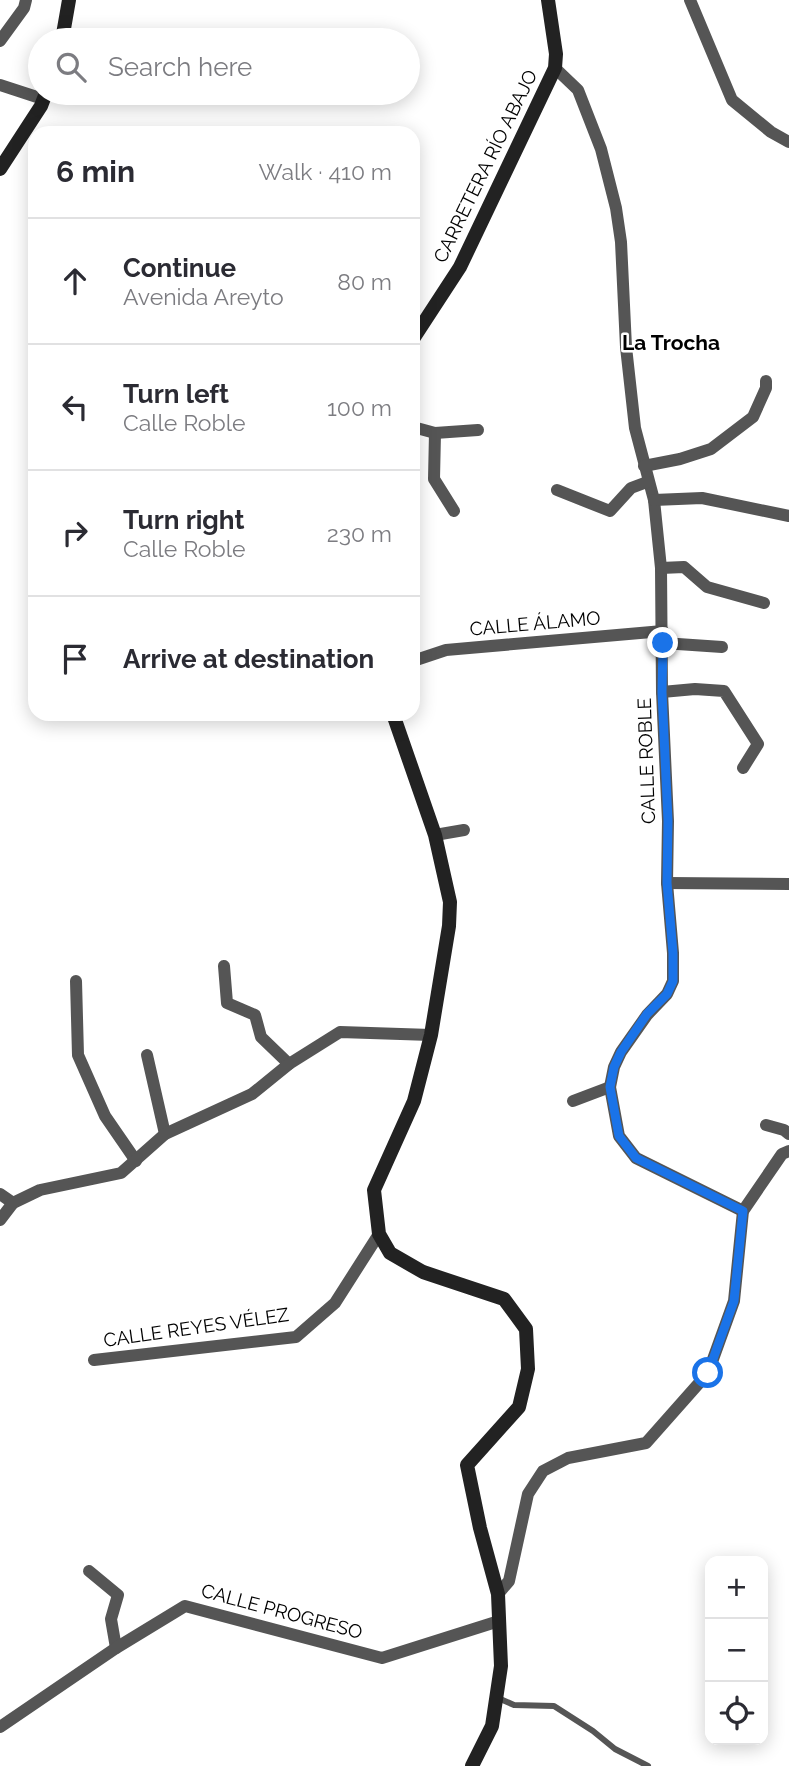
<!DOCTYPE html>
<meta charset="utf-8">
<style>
body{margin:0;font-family:Raleway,sans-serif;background:#f2f2f3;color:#2b2b33}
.controls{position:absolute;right:21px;bottom:21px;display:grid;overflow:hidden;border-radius:14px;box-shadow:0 4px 18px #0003}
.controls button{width:63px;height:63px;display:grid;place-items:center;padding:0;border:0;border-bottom:2px solid #e1e1e2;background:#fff;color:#2b2b33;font:35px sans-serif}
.stop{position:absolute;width:21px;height:21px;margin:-16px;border:5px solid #1a73e8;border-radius:50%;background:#fff}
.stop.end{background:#1a73e8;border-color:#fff;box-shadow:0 2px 7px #0008}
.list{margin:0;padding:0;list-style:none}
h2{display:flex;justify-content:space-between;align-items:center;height:91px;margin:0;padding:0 28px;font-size:30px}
h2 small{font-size:23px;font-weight:400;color:#7c7c81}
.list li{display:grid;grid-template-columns:46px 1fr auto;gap:21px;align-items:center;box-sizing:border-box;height:126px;padding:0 28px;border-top:2px solid #e1e1e2}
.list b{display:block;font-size:26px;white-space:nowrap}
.list p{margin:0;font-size:23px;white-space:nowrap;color:#7c7c81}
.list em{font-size:23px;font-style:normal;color:#7c7c81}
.icon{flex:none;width:38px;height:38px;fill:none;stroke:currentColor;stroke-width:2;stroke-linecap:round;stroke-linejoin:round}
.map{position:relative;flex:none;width:789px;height:1766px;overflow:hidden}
.search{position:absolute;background:#fff;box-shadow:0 4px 18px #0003;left:28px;top:28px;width:392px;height:77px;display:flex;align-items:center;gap:18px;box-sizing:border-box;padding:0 24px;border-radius:38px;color:#7c7c81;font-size:26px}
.panel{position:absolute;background:#fff;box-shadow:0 4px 18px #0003;left:28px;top:126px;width:392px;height:595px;border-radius:21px}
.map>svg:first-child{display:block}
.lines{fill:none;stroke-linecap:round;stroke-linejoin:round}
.lane{stroke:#555;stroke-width:6}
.street{stroke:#555;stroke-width:12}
.secondary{stroke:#222;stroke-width:14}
.route{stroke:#1a73e8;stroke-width:9}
.labels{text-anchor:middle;stroke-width:5;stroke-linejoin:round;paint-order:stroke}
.street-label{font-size:19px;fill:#000;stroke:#fff}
.neighbourhood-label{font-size:21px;font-weight:bold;fill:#000;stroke:#fff}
</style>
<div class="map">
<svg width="789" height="1766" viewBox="0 0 789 1766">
<rect width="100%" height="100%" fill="#fff"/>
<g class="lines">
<path class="lane" d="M 498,1698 L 514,1705 L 554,1706 L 593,1731 L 615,1749 L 648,1766"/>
<g class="street">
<path d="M 690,0 L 732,100 L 771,132 L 789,142"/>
<path d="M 0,41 L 24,8 L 26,0"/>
<path d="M 555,68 L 578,90 L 601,149 L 616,208 L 621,242 L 626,347 L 635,428 L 654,500 L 661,568 L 662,692 L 668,821 L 667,883 L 673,953 L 673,981 L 667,994 L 647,1015 L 621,1052 L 614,1067 L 610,1087 L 619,1136 L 636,1158 L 743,1211"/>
<path d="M 0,85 L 43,99"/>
<path d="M 413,427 L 435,433 L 478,430"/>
<path d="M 435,433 L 434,479 L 454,511"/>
<path d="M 644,466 L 680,459 L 711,449 L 753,417 L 766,388 L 766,381"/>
<path d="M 557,490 L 610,511 L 631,488 L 647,482"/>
<path d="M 654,500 L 702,498 L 789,516"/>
<path d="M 661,568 L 684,567 L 707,587 L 764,603"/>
<path d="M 663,643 L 722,647"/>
<path d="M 413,661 L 446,650 L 663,631"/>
<path d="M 662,692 L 695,689 L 724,691 L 758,744 L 743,768"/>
<path d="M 435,835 L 464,830"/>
<path d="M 667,883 L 789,884"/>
<path d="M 224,966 L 227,1003 L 255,1015 L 261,1037 L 289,1064"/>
<path d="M 76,981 L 78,1055 L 105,1116 L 136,1161"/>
<path d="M 147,1055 L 165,1134"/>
<path d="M 573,1101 L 610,1087"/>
<path d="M 766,1125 L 784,1130 L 789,1134"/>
<path d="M 0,1194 L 13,1203"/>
<path d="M 0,1220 L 13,1203 L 40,1190 L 121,1173 L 165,1134 L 252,1094 L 289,1064 L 340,1032 L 431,1035"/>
<path d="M 94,1360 L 296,1337 L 335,1303 L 379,1234"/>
<path d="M 89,1571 L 118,1595 L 111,1619 L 116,1648"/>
<path d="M 498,1594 L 509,1581 L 528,1494 L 543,1471 L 568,1458 L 646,1443 L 708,1373 L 734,1301 L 743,1211 L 782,1154 L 789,1151"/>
<path d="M 0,1727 L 116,1648 L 185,1606 L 382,1658 L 499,1621"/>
</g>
<g class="secondary">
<path d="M 62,40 L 69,0"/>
<path d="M 0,169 L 41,106 L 46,93"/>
<path d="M 413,339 L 460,267 L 555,68 L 556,54 L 548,0"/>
<path d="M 393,714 L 435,835 L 450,902 L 449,926 L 431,1035 L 414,1101 L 374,1190 L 379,1234 L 390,1253 L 423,1272 L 504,1299 L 526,1329 L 528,1369 L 519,1407 L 467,1465 L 480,1528 L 498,1594 L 501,1666 L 492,1726 L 472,1766"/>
</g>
</g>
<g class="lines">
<path class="route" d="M 663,643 L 662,692 L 668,821 L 667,883 L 673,953 L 673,981 L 667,994 L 647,1014 L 621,1052 L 614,1067 L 610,1087 L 619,1136 L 636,1158 L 743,1211 L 734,1301 L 708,1373"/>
</g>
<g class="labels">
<g class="street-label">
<text transform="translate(485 166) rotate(-64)" y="7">CARRETERA RÍO ABAJO</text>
<text transform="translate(535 623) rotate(-5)" y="7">CALLE ÁLAMO</text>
<text transform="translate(646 761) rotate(-92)" y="7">CALLE ROBLE</text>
<text transform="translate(196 1327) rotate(-8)" y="7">CALLE REYES VÉLEZ</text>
<text transform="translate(282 1611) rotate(15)" y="7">CALLE PROGRESO</text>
</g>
<g class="neighbourhood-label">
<text x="671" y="350">La Trocha</text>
</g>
</g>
</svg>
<div class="controls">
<button>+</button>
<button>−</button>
<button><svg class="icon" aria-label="locate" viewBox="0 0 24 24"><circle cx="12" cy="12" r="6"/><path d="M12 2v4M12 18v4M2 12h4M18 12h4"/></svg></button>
</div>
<div class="stop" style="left:708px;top:1373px"></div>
<div class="stop end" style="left:663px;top:643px"></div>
<div class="search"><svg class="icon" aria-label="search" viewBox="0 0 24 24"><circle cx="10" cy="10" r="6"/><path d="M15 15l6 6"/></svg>Search here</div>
<section class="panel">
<h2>6 min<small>Walk · 410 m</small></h2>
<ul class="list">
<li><svg class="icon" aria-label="ahead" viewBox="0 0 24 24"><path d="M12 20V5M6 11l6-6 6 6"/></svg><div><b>Continue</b><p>Avenida Areyto</p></div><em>80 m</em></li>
<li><svg class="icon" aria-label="left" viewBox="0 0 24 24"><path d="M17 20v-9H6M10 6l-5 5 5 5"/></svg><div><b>Turn left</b><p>Calle Roble</p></div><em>100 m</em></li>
<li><svg class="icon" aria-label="right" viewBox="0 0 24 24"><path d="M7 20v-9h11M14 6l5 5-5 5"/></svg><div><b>Turn right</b><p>Calle Roble</p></div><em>230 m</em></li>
<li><svg class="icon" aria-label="arrive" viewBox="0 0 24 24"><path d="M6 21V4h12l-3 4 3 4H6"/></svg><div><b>Arrive at destination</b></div></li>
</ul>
</section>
</div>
